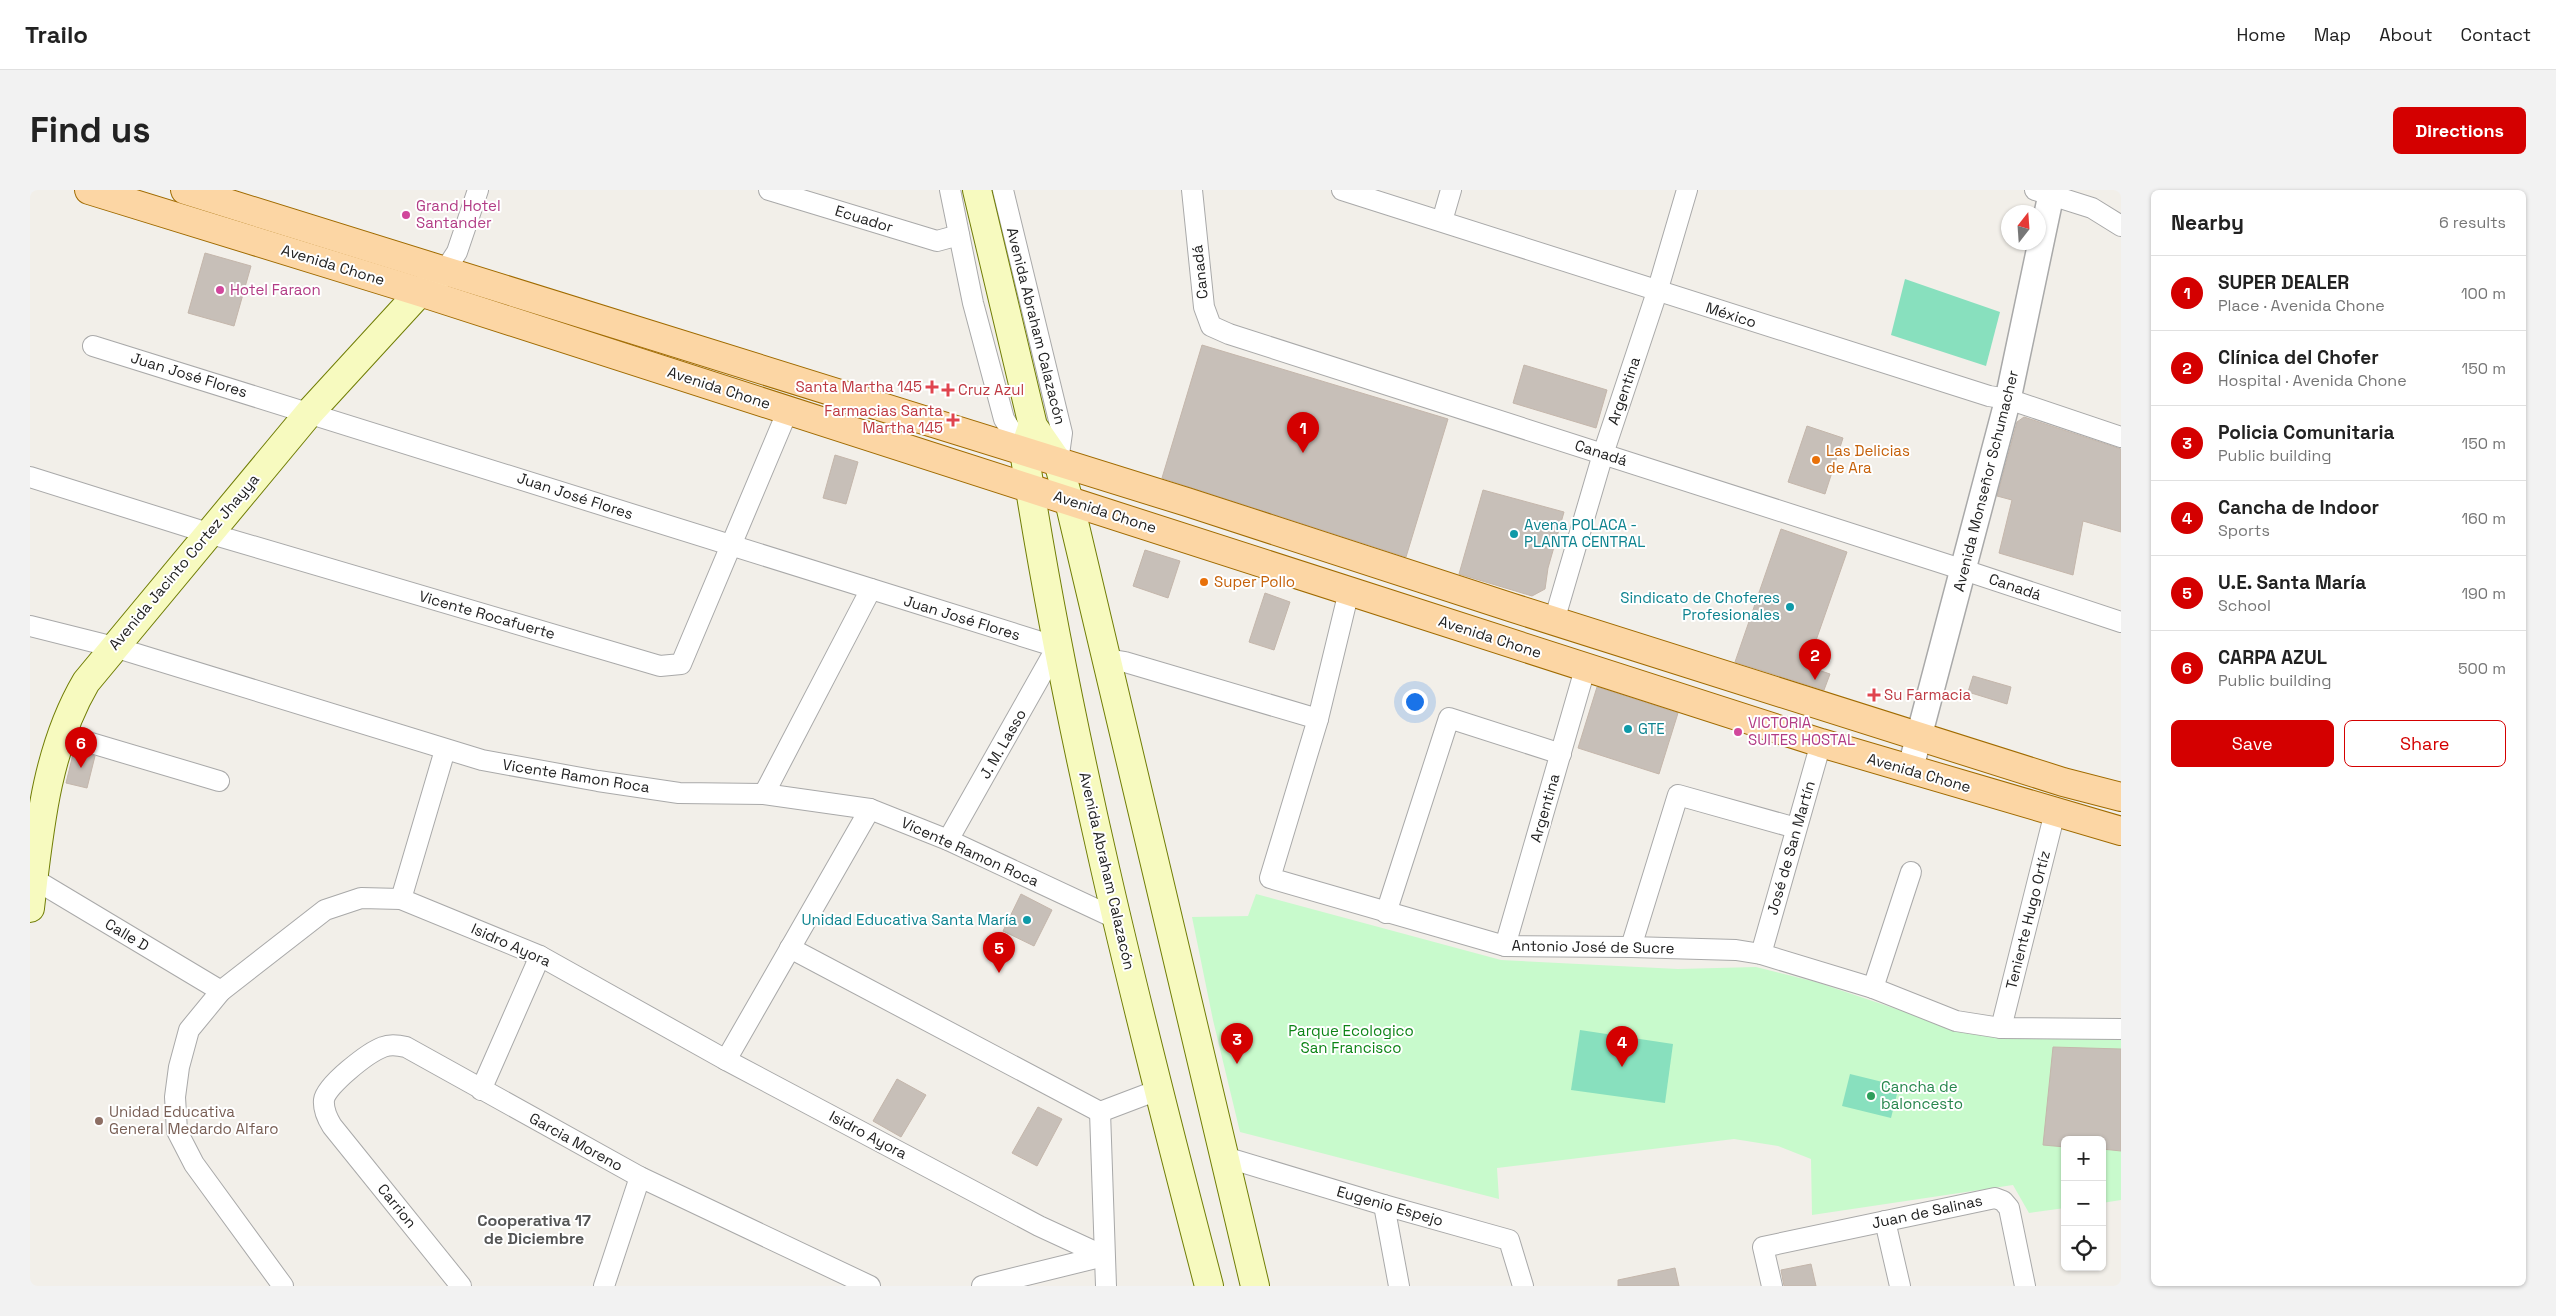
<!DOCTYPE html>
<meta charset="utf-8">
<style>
body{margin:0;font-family:"Space Grotesk",sans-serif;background:#f2f2f2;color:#222}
.controls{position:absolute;right:15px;bottom:15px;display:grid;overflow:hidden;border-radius:8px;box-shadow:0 1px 4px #0004}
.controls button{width:45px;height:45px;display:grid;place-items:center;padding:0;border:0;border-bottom:1px solid #e0e0e0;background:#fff;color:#222;font:25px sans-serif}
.compass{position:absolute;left:1971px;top:15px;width:45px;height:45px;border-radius:50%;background:#fff;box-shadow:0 1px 4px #0004;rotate:17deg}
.you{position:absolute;left:1384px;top:511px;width:18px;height:18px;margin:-12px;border:4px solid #fff;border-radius:50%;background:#1a73e8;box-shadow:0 0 0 8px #1a73e833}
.badge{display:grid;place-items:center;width:32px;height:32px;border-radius:50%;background:#d40000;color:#fff;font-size:16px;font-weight:700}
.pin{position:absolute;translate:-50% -41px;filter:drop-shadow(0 1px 2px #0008)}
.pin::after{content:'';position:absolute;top:26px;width:18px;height:15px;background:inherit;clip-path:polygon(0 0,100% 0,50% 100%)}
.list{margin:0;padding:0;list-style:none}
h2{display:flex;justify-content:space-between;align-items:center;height:65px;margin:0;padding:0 20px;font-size:21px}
h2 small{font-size:16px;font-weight:400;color:#767676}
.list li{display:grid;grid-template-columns:32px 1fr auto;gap:15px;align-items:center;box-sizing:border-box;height:75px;padding:0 20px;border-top:1px solid #e0e0e0}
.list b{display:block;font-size:19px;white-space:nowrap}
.list p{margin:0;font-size:16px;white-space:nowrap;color:#767676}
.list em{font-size:16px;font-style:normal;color:#767676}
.actions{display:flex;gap:10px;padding:15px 20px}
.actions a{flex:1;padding:11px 0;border:1px solid #d40000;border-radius:8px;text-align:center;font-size:18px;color:#d40000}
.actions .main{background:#d40000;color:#fff}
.icon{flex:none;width:28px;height:28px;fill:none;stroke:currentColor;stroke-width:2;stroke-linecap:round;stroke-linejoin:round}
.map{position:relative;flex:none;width:2091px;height:1096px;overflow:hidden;border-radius:8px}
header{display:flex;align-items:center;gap:30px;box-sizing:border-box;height:70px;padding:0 25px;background:#fff;border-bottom:1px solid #e0e0e0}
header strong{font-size:24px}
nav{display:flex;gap:28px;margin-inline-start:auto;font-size:18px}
.intro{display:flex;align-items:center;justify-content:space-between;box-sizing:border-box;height:120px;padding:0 30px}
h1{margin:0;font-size:35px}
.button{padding:12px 22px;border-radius:8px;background:#d40000;color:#fff;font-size:18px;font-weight:700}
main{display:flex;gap:30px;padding:0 30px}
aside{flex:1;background:#fff;border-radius:8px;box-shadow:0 1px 4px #0004}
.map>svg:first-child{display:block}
.park{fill:#c8facc}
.pitch{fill:#88e0be}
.building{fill:#c7bfb8;stroke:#c4b6ab}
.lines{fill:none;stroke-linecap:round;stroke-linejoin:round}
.minor-casing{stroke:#a9a9a9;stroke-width:22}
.tertiary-casing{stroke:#a9a9a9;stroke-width:28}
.secondary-casing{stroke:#707d05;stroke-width:30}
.primary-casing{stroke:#a06b00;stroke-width:30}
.minor{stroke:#fff;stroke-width:20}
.tertiary{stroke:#fff;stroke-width:25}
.secondary{stroke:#f7fabf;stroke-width:28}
.primary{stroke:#fcd6a4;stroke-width:28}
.hotel-dot{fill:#d1479c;stroke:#fff;stroke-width:2}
.health-dot{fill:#e0444e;stroke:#fff;stroke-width:2}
.food-dot{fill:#e8710a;stroke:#fff;stroke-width:2}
.culture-dot{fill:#0f9aa8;stroke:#fff;stroke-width:2}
.leisure-dot{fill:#2e9e5b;stroke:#fff;stroke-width:2}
.education-dot{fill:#8d6e63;stroke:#fff;stroke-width:2}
.labels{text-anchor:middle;stroke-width:4;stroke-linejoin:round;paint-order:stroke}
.hotel-label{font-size:15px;fill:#b23c85;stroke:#fff;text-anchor:start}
.street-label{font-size:15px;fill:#222;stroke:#fff}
.health-label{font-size:15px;fill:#be3a42;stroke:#fff;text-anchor:end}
.food-label{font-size:15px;fill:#c56008;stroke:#fff;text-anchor:start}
.culture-label{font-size:15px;fill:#0d838f;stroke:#fff;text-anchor:start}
.park-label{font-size:15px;fill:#0c8416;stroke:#fff}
.leisure-label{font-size:15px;fill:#27864d;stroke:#fff;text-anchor:start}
.education-label{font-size:15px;fill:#785e54;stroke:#fff;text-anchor:start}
.neighbourhood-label{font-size:16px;font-weight:bold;fill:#555;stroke:#fff}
</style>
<header>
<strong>Trailo</strong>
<nav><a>Home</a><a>Map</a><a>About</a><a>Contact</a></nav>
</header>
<div class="intro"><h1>Find us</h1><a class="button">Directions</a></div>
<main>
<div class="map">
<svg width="2091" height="1096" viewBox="0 0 2091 1096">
<rect width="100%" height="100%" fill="#f2efe9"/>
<path class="park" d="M 1226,704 L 1471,770 L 1648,779 L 1726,777 L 1786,792 L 1920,837 L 2091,843 L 2091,1010 L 2072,1013 L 2072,950 L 2035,950 L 2035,1018 L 1999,1023 L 1983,995 L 1782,1025 L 1781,969 L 1748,956 L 1704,949 L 1467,978 L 1469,1009 L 1210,942 L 1183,830 L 1162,727 L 1218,726 Z"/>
<g class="pitch">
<path d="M 1875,89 L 1970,122 L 1956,176 L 1861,145 Z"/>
<path d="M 1550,840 L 1643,854 L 1635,913 L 1541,900 Z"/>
<path d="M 1820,884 L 1869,896 L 1861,928 L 1812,916 Z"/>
</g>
<g class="building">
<path d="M 175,63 L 221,76 L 204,136 L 158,123 Z"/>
<path d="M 1172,155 L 1418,229 L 1376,367 L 1132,288 Z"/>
<path d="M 1494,175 L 1577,200 L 1566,238 L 1483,213 Z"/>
<path d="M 1994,227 L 2091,259 L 2091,342 L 2053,331 L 2043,385 L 1969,363 L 1982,310 L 1967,306 L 1987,232 Z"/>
<path d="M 1777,236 L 1813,248 L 1795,304 L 1758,292 Z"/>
<path d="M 805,265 L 828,272 L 816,314 L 793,308 Z"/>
<path d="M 1453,300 L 1534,322 L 1518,378 L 1515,399 L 1502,406 L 1429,384 Z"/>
<path d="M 1751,339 L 1817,362 L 1777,476 L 1800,484 L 1794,500 L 1705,472 Z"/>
<path d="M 1115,360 L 1150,371 L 1138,408 L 1103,396 Z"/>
<path d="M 1235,403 L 1260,412 L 1244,460 L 1219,452 Z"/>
<path d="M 1943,486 L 1981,497 L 1977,514 L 1938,502 Z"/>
<path d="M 1567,497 L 1648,523 L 1629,584 L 1548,558 Z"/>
<path d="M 44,560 L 65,566 L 57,598 L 36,593 Z"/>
<path d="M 991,704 L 1022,720 L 1004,756 L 973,741 Z"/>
<path d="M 2023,857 L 2091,859 L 2091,961 L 2072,959 L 2072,950 L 2035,950 L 2035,957 L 2013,955 Z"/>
<path d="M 867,889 L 896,905 L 871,947 L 843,931 Z"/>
<path d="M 1008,917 L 1032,929 L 1007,976 L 982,963 Z"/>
<path d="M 1781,1074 L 1786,1096 L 1754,1096 L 1751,1080 Z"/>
<path d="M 1645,1078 L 1649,1096 L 1588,1096 L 1588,1090 Z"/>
</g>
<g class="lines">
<defs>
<g id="minor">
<path d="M 739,0 L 907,51 L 929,45"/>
<path d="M 920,0 L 943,113 L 974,229 L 994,261"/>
<path d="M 973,0 L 1032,243 L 1028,272"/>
<path d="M 1162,0 L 1174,117 L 1181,136 L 1199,144 L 1934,380 L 2091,432"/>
<path d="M 1312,0 L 1959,206 L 1978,209 L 2091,247"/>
<path d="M 2005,0 L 2062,18 L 2091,36"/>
<path d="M 1412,31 L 1421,0"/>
<path d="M 414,82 L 427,62 L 448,0"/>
<path d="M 63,156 L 1027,457 L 918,650"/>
<path d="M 0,287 L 178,343 L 630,476 L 651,474 L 758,220"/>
<path d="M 1319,401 L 1288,529 L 1240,688 L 1475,756 L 1601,757 L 1706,760 L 1731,764 L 1843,798 L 1926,831 L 1971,838 L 2091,839"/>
<path d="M 1524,431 L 1573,264 L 1627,102 L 1657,0"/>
<path d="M 0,436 L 84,457 L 452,570 L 568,591 L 649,603 L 734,604 L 840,619 L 918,650 L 1087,729"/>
<path d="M 1077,469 L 1095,472 L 1288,529"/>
<path d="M 31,544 L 189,591"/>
<path d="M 734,604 L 841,399"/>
<path d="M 4,689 L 191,801"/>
<path d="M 371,709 L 415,560"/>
<path d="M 1356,723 L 1419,528 L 1531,564"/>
<path d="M 1475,756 L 1555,479"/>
<path d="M 1601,757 L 1648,605 L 1766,638"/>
<path d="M 760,758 L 1070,922 L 1128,900"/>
<path d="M 1731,764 L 1791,553"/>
<path d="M 1843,798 L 1881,682"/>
<path d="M 1971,838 L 2025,622"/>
<path d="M 696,870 L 840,619"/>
<path d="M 451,900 L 510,766"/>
<path d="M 1070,922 L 1076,1096"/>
<path d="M 1195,967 L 1354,1015 L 1479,1050 L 1493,1096"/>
<path d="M 1354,1015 L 1369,1096"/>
<path d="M 1855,1031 L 1870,1096"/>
<path d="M 253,1096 L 164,974 L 147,941 L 145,907 L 149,877 L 159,840 L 191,801 L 295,720 L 331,708 L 371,709 L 510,766 L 696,870 L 1009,1036 L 1074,1066"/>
<path d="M 431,1096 L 302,936 C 297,928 293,920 294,910 C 296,895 339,862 353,857 C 360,854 368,855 376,857 L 610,987 L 840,1096"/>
<path d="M 574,1096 L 610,987"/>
<path d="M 952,1096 L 1074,1066"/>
<path d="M 1742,1096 L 1733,1057 L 1965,1008 L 1973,1011 L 1979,1018 L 1995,1096"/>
</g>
<path id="tertiary" d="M 1880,580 L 1978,209 L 2022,0"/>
<g id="secondary">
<path d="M 947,0 L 1003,236 L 1028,272 L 1039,311 L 1225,1096"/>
<path d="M 1001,240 L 994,261 C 1037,543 1107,820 1179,1096"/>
<path d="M 0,718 C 9,641 16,560 56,492 L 280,222 L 390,102 L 407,88"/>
</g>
<g id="primary">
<path d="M 59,0 L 390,102 L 1791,553 L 2091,641"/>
<path d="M 155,0 L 1157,312 L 1480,417 L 2033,592 L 2091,607"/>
</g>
</defs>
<use href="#minor" class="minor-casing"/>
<use href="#tertiary" class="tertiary-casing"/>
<use href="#secondary" class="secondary-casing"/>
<use href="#primary" class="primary-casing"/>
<use href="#minor" class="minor"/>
<use href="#tertiary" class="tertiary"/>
<use href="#secondary" class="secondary"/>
<use href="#primary" class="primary"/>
</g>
<g class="hotel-dot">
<circle cx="376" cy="25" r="5"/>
<circle cx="190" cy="100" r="5"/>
<circle cx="1708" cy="542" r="5"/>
</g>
<g class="health-dot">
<path d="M899.5 189.5h5v5h5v5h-5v5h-5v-5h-5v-5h5z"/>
<path d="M915.5 192.5h5v5h5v5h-5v5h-5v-5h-5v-5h5z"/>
<path d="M920.5 222.5h5v5h5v5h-5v5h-5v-5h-5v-5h5z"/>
<path d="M1841.5 497.5h5v5h5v5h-5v5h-5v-5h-5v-5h5z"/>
</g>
<g class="food-dot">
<circle cx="1786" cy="270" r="5"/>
<circle cx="1174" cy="392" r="5"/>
</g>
<g class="culture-dot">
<circle cx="1484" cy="344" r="5"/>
<circle cx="1760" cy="417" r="5"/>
<circle cx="1598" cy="539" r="5"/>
<circle cx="997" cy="730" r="5"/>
</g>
<circle class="leisure-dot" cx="1841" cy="906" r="5"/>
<circle class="education-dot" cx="69" cy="931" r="5"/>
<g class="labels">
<g class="hotel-label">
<text x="386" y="21">Grand Hotel<tspan x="386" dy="17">Santander</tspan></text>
<text x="200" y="105">Hotel Faraon</text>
<text x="1718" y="538">VICTORIA<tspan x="1718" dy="17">SUITES HOSTAL</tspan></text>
</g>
<g class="street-label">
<text transform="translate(834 29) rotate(17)" y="5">Ecuador</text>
<text transform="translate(303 75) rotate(17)" y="5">Avenida Chone</text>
<text transform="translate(1170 82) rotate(-96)" y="5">Canadá</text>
<text transform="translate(1701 125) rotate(18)" y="5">México</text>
<text transform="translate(1006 136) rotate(76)" y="5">Avenida Abraham Calazacón</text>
<text transform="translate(159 185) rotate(17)" y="5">Juan José Flores</text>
<text transform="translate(689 198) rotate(18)" y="5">Avenida Chone</text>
<text transform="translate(1594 201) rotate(-71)" y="5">Argentina</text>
<text transform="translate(1571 263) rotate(18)" y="5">Canadá</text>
<text transform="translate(1956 291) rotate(-76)" y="5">Avenida Monseñor Schumacher</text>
<text transform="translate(545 306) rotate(18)" y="5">Juan José Flores</text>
<text transform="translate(1075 322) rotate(18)" y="5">Avenida Chone</text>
<text transform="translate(154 372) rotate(-50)" y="5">Avenida Jacinto Cortez Jhayya</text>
<text transform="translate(1985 397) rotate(19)" y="5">Canadá</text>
<text transform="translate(457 425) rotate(16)" y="5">Vicente Rocafuerte</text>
<text transform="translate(932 428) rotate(17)" y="5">Juan José Flores</text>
<text transform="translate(1460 447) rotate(18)" y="5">Avenida Chone</text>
<text transform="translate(973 554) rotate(-60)" y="5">J. M. Lasso</text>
<text transform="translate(1889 583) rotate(16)" y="5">Avenida Chone</text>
<text transform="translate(546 586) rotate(9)" y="5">Vicente Ramon Roca</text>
<text transform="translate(1515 618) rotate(-74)" y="5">Argentina</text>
<text transform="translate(1761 658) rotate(-74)" y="5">José de San Martín</text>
<text transform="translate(940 662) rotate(24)" y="5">Vicente Ramon Roca</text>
<text transform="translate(1077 681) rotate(77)" y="5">Avenida Abraham Calazacón</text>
<text transform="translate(1998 730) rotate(-76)" y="5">Teniente Hugo Ortíz</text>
<text transform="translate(97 745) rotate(31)" y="5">Calle D</text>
<text transform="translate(481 755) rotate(24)" y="5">Isidro Ayora</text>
<text transform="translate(1563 757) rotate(1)" y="5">Antonio José de Sucre</text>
<text transform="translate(838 945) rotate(28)" y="5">Isidro Ayora</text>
<text transform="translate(546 952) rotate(29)" y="5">Garcia Moreno</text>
<text transform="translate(367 1016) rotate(51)" y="5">Carrion</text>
<text transform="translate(1360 1016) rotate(16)" y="5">Eugenio Espejo</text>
<text transform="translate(1897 1022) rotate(-12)" y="5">Juan de Salinas</text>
</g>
<g class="health-label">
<text x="892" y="202">Santa Martha 145</text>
<text x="928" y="205" text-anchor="start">Cruz Azul</text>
<text x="913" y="226">Farmacias Santa<tspan x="913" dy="17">Martha 145</tspan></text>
<text x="1854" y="510" text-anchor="start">Su Farmacia</text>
</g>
<g class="food-label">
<text x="1796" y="266">Las Delicias<tspan x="1796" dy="17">de Ara</tspan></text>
<text x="1184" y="397">Super Pollo</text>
</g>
<g class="culture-label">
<text x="1494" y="340">Avena POLACA -<tspan x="1494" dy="17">PLANTA CENTRAL</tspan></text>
<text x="1750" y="413" text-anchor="end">Sindicato de Choferes<tspan x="1750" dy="17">Profesionales</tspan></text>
<text x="1608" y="544">GTE</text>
<text x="987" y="735" text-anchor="end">Unidad Educativa Santa María</text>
</g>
<g class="park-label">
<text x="1321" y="846">Parque Ecologico<tspan x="1321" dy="17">San Francisco</tspan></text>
</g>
<g class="leisure-label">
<text x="1851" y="902">Cancha de<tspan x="1851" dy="17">baloncesto</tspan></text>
</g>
<g class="education-label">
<text x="79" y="927">Unidad Educativa<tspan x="79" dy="17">General Medardo Alfaro</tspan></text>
</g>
<g class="neighbourhood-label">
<text x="504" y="1036">Cooperativa 17<tspan x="504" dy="18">de Diciembre</tspan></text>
</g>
</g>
</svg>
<div class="controls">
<button>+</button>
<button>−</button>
<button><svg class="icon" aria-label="locate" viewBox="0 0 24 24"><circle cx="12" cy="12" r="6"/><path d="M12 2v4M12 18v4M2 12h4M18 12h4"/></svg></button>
</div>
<svg class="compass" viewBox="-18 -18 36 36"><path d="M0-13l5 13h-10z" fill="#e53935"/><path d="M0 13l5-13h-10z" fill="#767676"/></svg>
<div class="you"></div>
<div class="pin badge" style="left:1273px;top:263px">1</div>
<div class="pin badge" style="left:1785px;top:490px">2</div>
<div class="pin badge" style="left:1207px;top:874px">3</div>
<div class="pin badge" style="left:1592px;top:877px">4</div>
<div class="pin badge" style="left:969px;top:783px">5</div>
<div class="pin badge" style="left:51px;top:578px">6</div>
</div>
<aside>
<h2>Nearby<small>6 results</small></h2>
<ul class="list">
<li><span class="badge">1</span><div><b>SUPER DEALER</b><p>Place · Avenida Chone</p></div><em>100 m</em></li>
<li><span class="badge">2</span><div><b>Clínica del Chofer</b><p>Hospital · Avenida Chone</p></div><em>150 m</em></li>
<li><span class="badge">3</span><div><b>Policia Comunitaria</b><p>Public building</p></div><em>150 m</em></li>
<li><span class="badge">4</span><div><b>Cancha de Indoor</b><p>Sports</p></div><em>160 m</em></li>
<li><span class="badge">5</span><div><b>U.E. Santa María</b><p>School</p></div><em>190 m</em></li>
<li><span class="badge">6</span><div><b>CARPA AZUL</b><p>Public building</p></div><em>500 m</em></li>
</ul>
<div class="actions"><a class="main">Save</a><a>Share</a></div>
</aside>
</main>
